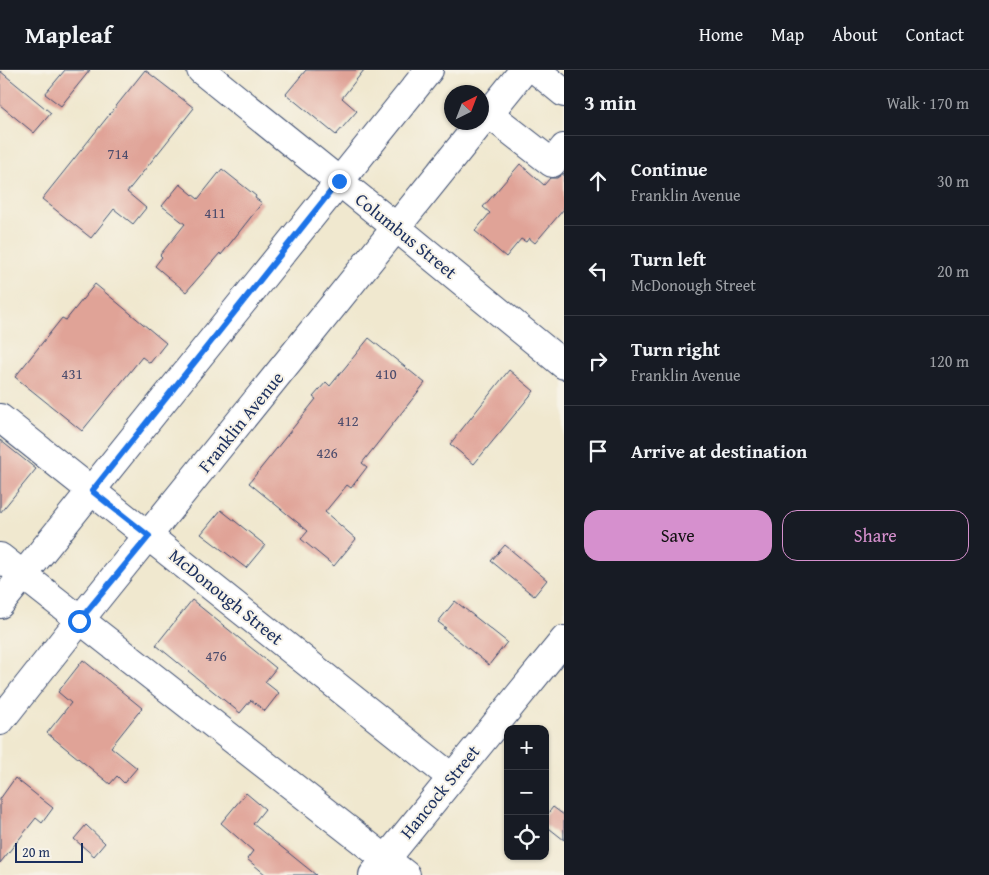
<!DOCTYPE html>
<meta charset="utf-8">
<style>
body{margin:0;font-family:"Gentium Book Plus",serif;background:#242831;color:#f1f3f6}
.controls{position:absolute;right:15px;bottom:15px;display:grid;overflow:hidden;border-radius:10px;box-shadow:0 1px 4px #0004}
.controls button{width:45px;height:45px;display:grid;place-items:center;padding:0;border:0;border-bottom:1px solid #363941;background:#171b24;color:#f1f3f6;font:25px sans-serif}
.compass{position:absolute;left:444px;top:15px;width:45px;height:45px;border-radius:50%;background:#171b24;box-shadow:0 1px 4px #0004;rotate:42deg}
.scale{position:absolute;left:15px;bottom:12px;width:68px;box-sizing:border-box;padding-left:5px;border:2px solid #1b2f5e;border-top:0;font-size:14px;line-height:18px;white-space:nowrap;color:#1b2f5e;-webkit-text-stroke:4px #f7f3e8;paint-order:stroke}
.stop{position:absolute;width:15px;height:15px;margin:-11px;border:4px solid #1a73e8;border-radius:50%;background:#fff}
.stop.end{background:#1a73e8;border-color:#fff;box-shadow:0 1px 5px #0008}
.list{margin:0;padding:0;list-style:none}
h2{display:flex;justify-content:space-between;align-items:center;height:65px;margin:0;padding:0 20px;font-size:21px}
h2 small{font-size:16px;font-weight:400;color:#9ea1a6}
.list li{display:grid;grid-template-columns:32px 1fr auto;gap:15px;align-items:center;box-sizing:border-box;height:90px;padding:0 20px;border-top:1px solid #363941}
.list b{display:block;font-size:19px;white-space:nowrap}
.list p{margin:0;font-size:16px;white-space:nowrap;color:#9ea1a6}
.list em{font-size:16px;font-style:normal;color:#9ea1a6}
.actions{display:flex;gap:10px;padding:15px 20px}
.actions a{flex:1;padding:11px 0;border:1px solid #d690ce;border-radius:15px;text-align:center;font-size:18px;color:#d690ce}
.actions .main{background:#d690ce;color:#111}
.icon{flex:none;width:28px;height:28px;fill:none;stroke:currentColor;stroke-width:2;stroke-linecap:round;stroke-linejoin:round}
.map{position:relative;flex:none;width:564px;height:805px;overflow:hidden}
header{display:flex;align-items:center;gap:30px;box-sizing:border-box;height:70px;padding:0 25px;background:#171b24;border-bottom:1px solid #363941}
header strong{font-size:24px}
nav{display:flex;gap:28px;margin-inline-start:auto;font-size:18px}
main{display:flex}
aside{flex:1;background:#171b24}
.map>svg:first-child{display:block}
.building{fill:#e0a397}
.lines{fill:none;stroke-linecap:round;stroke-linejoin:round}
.minor-casing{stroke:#3b4b6f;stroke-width:30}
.major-casing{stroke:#3b4b6f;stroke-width:30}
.minor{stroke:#fff;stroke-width:28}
.major{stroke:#fff;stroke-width:28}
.route{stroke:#1a73e8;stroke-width:6}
.labels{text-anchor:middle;stroke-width:4;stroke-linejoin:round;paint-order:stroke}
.number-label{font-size:15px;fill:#4c4c6c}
.street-label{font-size:18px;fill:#1b2f5e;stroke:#f7f3e8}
</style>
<header>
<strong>Mapleaf</strong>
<nav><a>Home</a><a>Map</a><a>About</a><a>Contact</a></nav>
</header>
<main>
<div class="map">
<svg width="564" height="805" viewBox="0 0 564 805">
<rect width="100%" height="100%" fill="#f7f3e8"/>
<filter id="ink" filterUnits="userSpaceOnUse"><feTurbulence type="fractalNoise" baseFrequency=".02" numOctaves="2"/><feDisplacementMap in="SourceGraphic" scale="10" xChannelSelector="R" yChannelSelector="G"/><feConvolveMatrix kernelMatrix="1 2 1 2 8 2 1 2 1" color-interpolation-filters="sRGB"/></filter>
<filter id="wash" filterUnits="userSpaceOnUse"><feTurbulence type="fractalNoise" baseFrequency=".0096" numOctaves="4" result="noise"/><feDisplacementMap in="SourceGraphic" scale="20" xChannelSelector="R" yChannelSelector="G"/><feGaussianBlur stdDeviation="1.12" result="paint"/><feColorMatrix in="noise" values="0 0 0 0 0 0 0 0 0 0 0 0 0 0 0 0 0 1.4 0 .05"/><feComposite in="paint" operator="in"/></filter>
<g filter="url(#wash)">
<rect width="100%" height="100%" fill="#f0e8cf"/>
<g id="blocks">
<g class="building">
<path d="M 65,0 L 90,0 L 61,36 L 45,24 Z"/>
<path d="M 145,0 L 194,38 L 127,122 L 146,138 L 133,154 L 114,139 L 91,168 L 42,129 Z"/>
<path d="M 306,0 L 364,0 L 342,28 L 357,41 L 336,65 L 286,24 Z"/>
<path d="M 0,1 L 51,43 L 34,63 L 0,35 Z"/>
<path d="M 520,94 L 544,115 L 550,108 L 557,108 L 564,103 L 564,139 L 535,173 L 529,168 L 526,172 L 521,169 L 506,187 L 475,161 L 490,143 L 483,137 Z"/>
<path d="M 222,99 L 256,126 L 255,128 L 262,133 L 221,185 L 220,183 L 186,222 L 155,196 L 162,187 L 160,185 L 185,154 L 162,136 L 180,114 L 198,129 Z"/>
<path d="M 95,214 L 166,273 L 150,293 L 142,287 L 82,361 L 15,307 L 62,248 L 66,250 Z"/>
<path d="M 369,268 L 425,313 L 362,393 L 367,397 L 351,418 L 347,415 L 325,442 L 356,469 L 334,496 L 301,469 L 308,461 L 249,413 L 316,329 L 313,327 L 326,312 L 330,316 Z"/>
<path d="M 509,300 L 534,321 L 474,394 L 450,374 Z"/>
<path d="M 0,370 L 36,399 L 0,443 Z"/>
<path d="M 221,440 L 265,475 L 246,498 L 201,464 Z"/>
<path d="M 505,475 L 547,510 L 534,526 L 491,491 Z"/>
<path d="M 192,530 L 276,598 L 265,612 L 279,623 L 265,641 L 251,630 L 240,643 L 156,575 Z"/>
<path d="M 455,531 L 507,572 L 489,595 L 443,558 L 446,558 L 438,552 Z"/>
<path d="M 83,590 L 142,638 L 111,677 L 137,698 L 124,713 L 117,706 L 110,714 L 47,663 L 71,633 L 58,622 Z"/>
<path d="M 15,708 L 53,738 L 42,753 L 36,748 L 0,793 L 0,729 Z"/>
<path d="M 246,723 L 265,739 L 253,754 L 316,805 L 266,805 L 247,789 L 253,781 L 221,753 Z"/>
<path d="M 553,737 L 564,745 L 564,770 L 545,755 L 545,747 Z"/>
<path d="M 86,755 L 105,773 L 94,786 L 74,769 Z"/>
</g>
</g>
</g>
<g filter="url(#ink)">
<use href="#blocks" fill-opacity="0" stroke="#3b4b6f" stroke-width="1"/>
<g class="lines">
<defs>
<g id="minor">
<path d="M 201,0 L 397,158 L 564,295"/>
<path d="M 536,0 L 564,23"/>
<path d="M 488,43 L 552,93 L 564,78"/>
<path d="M 0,348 L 451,707"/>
<path d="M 0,487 L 406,805"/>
<path d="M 373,805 L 564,570"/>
</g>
<g id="major">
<path d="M 482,52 L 524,0"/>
<path d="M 0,534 L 429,0"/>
<path d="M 0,651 L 79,551 L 481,52"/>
</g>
</defs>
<use href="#minor" class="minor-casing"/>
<use href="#major" class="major-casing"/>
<use href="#minor" class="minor"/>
<use href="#major" class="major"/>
</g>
</g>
<g class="lines" filter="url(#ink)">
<path class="route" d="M 79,551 L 149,466 L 92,421 L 339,111"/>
</g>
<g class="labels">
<g class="number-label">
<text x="118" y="89">714</text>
<text x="215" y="148">411</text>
<text x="72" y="309">431</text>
<text x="386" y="309">410</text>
<text x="348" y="356">412</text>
<text x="327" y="388">426</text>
<text x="216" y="591">476</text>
</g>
<g class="street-label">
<text transform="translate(406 166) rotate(39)" y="6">Columbus Street</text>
<text transform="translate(241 352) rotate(-51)" y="6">Franklin Avenue</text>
<text transform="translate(226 527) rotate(39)" y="6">McDonough Street</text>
<text transform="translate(440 722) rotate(-51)" y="6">Hancock Street</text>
</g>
</g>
</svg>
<div class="controls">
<button>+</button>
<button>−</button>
<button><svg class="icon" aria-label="locate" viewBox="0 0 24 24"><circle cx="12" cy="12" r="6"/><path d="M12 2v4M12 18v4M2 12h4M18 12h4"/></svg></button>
</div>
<svg class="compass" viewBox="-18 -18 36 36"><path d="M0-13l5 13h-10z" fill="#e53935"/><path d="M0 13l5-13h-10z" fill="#9ea1a6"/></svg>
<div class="scale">20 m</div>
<div class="stop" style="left:79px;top:551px"></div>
<div class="stop end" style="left:339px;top:111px"></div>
</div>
<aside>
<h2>3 min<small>Walk · 170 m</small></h2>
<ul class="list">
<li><svg class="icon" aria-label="ahead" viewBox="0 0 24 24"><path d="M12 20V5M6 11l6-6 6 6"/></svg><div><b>Continue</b><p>Franklin Avenue</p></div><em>30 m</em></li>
<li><svg class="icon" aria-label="left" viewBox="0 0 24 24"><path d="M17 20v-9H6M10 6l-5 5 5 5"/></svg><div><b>Turn left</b><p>McDonough Street</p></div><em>20 m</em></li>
<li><svg class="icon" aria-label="right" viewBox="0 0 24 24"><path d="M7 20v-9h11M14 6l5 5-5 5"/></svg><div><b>Turn right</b><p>Franklin Avenue</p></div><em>120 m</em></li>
<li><svg class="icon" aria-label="arrive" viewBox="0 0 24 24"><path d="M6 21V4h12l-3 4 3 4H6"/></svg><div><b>Arrive at destination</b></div></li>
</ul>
<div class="actions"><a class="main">Save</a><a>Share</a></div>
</aside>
</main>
